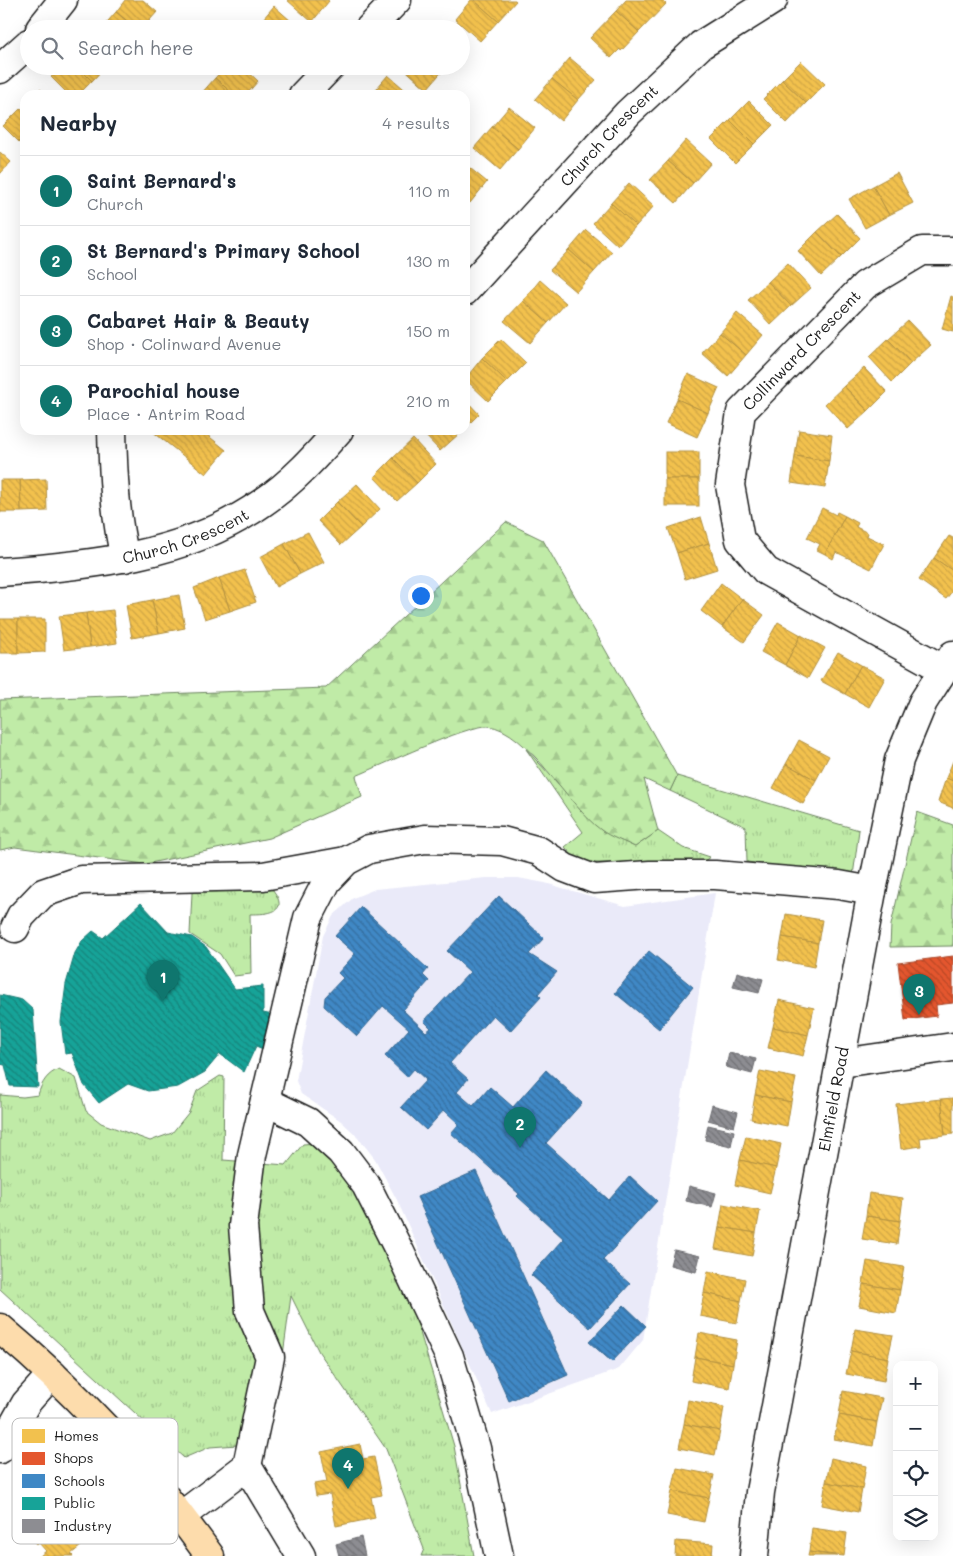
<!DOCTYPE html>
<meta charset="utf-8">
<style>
body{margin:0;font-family:Mali,sans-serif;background:#f2f2f3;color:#1f2937}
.controls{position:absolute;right:15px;bottom:15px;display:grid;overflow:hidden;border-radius:10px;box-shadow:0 5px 20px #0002}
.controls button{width:45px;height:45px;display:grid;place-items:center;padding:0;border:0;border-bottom:1px solid #e0e1e3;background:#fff;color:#1f2937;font:25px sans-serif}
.you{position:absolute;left:420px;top:595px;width:18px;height:18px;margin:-12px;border:4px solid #fff;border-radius:50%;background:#1a73e8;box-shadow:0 0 0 8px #1a73e833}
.badge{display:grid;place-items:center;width:32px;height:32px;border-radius:50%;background:#0f766e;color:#fff;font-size:16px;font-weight:700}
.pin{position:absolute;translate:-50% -41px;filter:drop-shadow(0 1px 2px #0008)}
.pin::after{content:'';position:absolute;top:26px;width:18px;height:15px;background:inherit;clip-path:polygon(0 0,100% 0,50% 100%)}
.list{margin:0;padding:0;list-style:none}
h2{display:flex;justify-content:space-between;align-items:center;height:65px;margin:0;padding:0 20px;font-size:21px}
h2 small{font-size:16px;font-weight:400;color:#747a83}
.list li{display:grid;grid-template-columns:32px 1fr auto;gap:15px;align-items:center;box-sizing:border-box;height:70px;padding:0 20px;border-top:1px solid #e0e1e3}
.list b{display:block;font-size:19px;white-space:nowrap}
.list p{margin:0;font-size:16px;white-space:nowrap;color:#747a83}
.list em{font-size:16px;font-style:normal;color:#747a83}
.icon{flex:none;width:28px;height:28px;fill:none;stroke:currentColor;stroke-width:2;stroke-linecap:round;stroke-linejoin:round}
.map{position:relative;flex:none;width:953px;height:1556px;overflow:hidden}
.search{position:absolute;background:#fff;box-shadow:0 5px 20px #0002;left:20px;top:20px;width:450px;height:55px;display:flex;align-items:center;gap:12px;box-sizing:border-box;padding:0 18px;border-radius:28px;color:#747a83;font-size:19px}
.panel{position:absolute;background:#fff;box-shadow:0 5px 20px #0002;left:20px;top:90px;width:450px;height:345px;border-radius:15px}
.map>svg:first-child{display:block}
.built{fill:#eaeaf9}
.grass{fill:url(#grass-tufts);stroke:#6e8462}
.forest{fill:url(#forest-firs);stroke:#6e8462}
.homes{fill:url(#homes-back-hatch);stroke:#b2903f}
.shops{fill:url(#shops-back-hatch);stroke:#a84529}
.schools{fill:url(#schools-back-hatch);stroke:#346892}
.public{fill:url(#public-back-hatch);stroke:#187a73}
.industry{fill:url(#industry-back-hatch);stroke:#6b6b6f}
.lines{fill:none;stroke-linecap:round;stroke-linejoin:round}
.minor-casing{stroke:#1c1c1c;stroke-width:31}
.major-casing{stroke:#1c1c1c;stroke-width:31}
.minor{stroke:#fff;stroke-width:28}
.major{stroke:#fddcac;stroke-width:28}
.labels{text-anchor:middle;stroke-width:5;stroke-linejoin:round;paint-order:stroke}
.street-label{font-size:16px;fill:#1c1c1c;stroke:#fff}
.key{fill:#fff;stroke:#bbb;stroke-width:1}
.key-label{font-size:14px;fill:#1c1c1c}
</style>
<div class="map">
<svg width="953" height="1556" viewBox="0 0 953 1556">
<defs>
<pattern id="grass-tufts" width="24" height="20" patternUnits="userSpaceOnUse" patternTransform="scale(1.25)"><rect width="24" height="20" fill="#c0eba7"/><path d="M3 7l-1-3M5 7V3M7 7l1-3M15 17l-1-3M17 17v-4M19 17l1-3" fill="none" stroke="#a4c98f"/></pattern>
<pattern id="forest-firs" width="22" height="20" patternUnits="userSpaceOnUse" patternTransform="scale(1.25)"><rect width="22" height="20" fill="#c0eba7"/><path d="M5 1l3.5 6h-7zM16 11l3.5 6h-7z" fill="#a4c98f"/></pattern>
<pattern id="homes-back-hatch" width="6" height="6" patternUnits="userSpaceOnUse" patternTransform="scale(1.25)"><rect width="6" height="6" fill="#f2c14e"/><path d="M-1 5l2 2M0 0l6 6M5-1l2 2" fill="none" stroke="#cfa544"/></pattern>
<pattern id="shops-back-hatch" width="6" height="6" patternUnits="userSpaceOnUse" patternTransform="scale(1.25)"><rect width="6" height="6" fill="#e4572e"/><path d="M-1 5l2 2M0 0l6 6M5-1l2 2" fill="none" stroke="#b84726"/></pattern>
<pattern id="schools-back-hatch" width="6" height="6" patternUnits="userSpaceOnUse" patternTransform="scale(1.25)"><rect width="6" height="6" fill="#3f88c5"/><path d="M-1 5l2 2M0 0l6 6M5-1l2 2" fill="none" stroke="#346e9f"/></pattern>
<pattern id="public-back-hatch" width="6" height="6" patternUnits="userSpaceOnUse" patternTransform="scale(1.25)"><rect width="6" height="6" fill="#17a398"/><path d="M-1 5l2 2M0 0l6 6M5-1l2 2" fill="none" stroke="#14847b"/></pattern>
<pattern id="industry-back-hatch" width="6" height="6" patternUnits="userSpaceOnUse" patternTransform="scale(1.25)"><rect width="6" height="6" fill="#8d8d92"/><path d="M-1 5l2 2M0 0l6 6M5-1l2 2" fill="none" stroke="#727276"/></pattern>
</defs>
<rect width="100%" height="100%" fill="#fff"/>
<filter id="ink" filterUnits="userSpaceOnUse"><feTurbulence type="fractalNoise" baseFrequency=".02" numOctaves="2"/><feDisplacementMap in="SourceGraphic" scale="10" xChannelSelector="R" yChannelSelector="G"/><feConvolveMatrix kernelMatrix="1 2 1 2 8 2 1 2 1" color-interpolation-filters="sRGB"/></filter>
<g filter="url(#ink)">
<path class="built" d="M 486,878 L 518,878 L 545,883 L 625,906 L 715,893 L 643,1340 L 619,1369 L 492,1414 L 397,1200 L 375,1159 L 357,1136 L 341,1121 L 301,1094 L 296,1081 L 323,936 L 333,916 L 353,898 L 375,889 Z"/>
<g class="grass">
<path d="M 526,749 L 601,830 L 635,847 L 658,831 L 683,848 L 710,857 L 701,863 L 579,863 L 565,847 L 583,832 Z"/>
<path d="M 677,776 L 859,830 L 853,876 L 747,862 L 746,827 L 670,791 Z"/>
<path d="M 195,882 L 273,890 C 290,913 268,914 250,914 L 251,974 L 234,976 L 220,954 L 190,934 L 192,893 Z"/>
<path d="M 59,1069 L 76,1078 L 86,1111 L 101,1123 L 150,1141 L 172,1133 L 189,1112 L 197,1091 L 220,1076 L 224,1077 L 223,1160 L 286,1165 L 303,1144 L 317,1143 L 351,1184 L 407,1289 L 454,1446 L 474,1556 L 421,1556 L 424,1549 L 386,1449 L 319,1352 L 291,1296 L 281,1370 L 271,1358 L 251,1444 L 210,1447 L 184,1458 L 0,1289 L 0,1095 L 23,1097 L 38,1095 C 42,1082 47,1074 59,1069 Z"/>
</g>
<g class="forest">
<path d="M 506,522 L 543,540 L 677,776 L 670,791 L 644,779 L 658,831 L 635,847 C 625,842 610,837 601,830 C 569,807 527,729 488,726 C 467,725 380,766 356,776 L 362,797 L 269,838 L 145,864 L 15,847 L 0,850 L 0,700 L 326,688 Z"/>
<path d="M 917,812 L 953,825 L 953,946 L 890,947 L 891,925 Z"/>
</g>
<g class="homes">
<path d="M 125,0 L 143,0 L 157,12 L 142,29 L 137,29 L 116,12 Z"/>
<path d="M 287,0 L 328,0 L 329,1 L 312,22 Z"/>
<path d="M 471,0 L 474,0 L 498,21 L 480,41 L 455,19 Z"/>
<path d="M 474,0 L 515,0 L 516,1 L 498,21 Z"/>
<path d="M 626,0 L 662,0 L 666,4 L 639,32 L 616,11 Z"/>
<path d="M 274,6 L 300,29 L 259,29 L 257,26 Z"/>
<path d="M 616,11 L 639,32 L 621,51 L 620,49 L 611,58 L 590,38 Z"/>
<path d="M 116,12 L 137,29 L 101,29 Z"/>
<path d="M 570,58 L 596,80 L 578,100 L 552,79 Z"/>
<path d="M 801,61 L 825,84 L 806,103 L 782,80 Z"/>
<path d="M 62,66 L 77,66 L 92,81 L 78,95 L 69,95 L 51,77 Z"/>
<path d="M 77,66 L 106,66 L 92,81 Z"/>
<path d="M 226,66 L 242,66 L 258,81 L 246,95 L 234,95 L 215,78 Z"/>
<path d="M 401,66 L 442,66 L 444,69 L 427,89 Z"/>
<path d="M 388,75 L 411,95 L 371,95 Z"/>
<path d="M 215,78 L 234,95 L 200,95 Z"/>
<path d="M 552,79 L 578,100 L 561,121 L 535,99 Z"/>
<path d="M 782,80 L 806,103 L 787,123 L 763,99 Z"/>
<path d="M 40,89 L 46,95 L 34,95 Z"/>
<path d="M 749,101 L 773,125 L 754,144 L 730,120 Z"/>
<path d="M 509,107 L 535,128 L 518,149 L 492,127 Z"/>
<path d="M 21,108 L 25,112 L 25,148 L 3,126 Z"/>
<path d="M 730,120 L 754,144 L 735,163 L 711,139 Z"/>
<path d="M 492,127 L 518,149 L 500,170 L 474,148 Z"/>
<path d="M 686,140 L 711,163 L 693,183 L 668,161 Z"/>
<path d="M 0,152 L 11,162 L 0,174 Z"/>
<path d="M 668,161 L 693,183 L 676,203 L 650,180 Z"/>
<path d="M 465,164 L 487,182 L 470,203 L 465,199 Z"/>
<path d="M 897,173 L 913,203 L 889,215 L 873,186 Z"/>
<path d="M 629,183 L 654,206 L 636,226 L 611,203 Z"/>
<path d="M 873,186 L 889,215 L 865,228 L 849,199 Z"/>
<path d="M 611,203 L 636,226 L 618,246 L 593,223 Z"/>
<path d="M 837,214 L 860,238 L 841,257 L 817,232 Z"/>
<path d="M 586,230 L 612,252 L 594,272 L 569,250 Z"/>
<path d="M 817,232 L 841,257 L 821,276 L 798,251 Z"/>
<path d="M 569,250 L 594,272 L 576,292 L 550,270 Z"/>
<path d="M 788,263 L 811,288 L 791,306 L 768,282 Z"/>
<path d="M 540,280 L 566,303 L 548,323 L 523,301 Z"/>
<path d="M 768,282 L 791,306 L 771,325 L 748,300 Z"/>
<path d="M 951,296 L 953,297 L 953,332 L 942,329 Z"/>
<path d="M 523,301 L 548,323 L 530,343 L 504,321 Z"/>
<path d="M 737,313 L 763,335 L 746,355 L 720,333 Z"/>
<path d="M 908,321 L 931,345 L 911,363 L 888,339 Z"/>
<path d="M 720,333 L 746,355 L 728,376 L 702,353 Z"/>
<path d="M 501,339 L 526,363 L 507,382 L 482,358 Z"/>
<path d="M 888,339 L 911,363 L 892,382 L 869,357 Z"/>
<path d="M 482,358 L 507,382 L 488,401 L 465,379 Z"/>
<path d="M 864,368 L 887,392 L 868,411 L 844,386 Z"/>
<path d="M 688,374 L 719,388 L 708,413 L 677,399 Z"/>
<path d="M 844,386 L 868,411 L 848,429 L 825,404 Z"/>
<path d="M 465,399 L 479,414 L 465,428 Z"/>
<path d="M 677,399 L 708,413 L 697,437 L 666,423 Z"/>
<path d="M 201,430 L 226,450 L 206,474 L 152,431 Z"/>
<path d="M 420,430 L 457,430 L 460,433 L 440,451 Z"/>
<path d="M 799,430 L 832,435 L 829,461 L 795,456 Z"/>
<path d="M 413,439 L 436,464 L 417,483 L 393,458 Z"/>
<rect x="665" y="452" width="34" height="27"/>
<path d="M 795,456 L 829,461 L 825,488 L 791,483 Z"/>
<path d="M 393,458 L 417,483 L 397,501 L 374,477 Z"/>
<path d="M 46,479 L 47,511 L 21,512 L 20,480 Z"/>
<rect x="665" y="479" width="34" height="27"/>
<path d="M 0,480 L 20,480 L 21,512 L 0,512 Z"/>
<path d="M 357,484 L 380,509 L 361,527 L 337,502 Z"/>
<path d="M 337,502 L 361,527 L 341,545 L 318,521 Z"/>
<path d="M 822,508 L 836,515 L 837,512 L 845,516 L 825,554 L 817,550 L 820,544 L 807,538 Z"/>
<path d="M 845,516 L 858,523 L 856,527 L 868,533 L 867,536 L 884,544 L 871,569 L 836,552 L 833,559 L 825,554 Z"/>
<path d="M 701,517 L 709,543 L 677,553 L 668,528 Z"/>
<path d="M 308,532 L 324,562 L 300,574 L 284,544 Z"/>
<path d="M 949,536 L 953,538 L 953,571 L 934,558 Z"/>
<path d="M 709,543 L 717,569 L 685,579 L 677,553 Z"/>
<path d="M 284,544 L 300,574 L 276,587 L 260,557 Z"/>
<path d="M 934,558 L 953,571 L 953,590 L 946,599 L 919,580 Z"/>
<path d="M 245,570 L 256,602 L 230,611 L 219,578 Z"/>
<path d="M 219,578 L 230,611 L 205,619 L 194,588 Z"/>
<path d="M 721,583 L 742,599 L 722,627 L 701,611 Z"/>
<path d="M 179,595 L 185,628 L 159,633 L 152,600 Z"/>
<path d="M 742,599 L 764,615 L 744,642 L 722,627 Z"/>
<path d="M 152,600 L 159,633 L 132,638 L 126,605 Z"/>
<path d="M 113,610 L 117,643 L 90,647 L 86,613 Z"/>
<path d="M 86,613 L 90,647 L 64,650 L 59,616 Z"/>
<rect x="0" y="619" width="18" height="34"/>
<path d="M 18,619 L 45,619 L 45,652 L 18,653 Z"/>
<path d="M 778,622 L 801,635 L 785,665 L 761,652 Z"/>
<path d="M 801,635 L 825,648 L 808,678 L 785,665 Z"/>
<path d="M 838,652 L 861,665 L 845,694 L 821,681 Z"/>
<path d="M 861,665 L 885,678 L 869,707 L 845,694 Z"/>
<path d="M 799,740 L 829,756 L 816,780 L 786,764 Z"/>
<path d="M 953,761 L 953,781 L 946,778 Z"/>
<path d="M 786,764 L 816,780 L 803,804 L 773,788 Z"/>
<path d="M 946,778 L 953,781 L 953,808 L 938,802 Z"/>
<path d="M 786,914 L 822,920 L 818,943 L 782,937 Z"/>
<path d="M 782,937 L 818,943 L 814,967 L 778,960 Z"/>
<path d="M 779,1000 L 814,1008 L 808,1035 L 773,1027 Z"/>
<path d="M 773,1027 L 808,1035 L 803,1056 L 768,1048 Z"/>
<path d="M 760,1071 L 796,1078 L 791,1102 L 755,1095 Z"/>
<path d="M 755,1095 L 791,1102 L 787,1126 L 751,1119 Z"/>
<path d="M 953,1098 L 953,1134 L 945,1135 L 941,1099 Z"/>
<path d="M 941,1099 L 945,1135 L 920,1138 L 921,1146 L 901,1149 L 896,1104 Z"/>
<path d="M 746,1136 L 781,1144 L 776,1168 L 740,1160 Z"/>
<path d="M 740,1160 L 776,1168 L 770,1193 L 735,1185 Z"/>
<path d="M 869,1193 L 903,1198 L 900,1221 L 866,1216 Z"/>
<path d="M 723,1204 L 760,1211 L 756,1233 L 719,1227 Z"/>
<path d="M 866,1216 L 900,1221 L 897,1244 L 862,1239 Z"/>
<path d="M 719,1227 L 756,1233 L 752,1256 L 715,1249 Z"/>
<path d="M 867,1261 L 904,1267 L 900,1290 L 863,1284 Z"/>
<path d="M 708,1271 L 745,1279 L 741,1301 L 704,1293 Z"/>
<path d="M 863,1284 L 900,1290 L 896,1313 L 859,1306 Z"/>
<path d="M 704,1293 L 741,1301 L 737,1323 L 700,1316 Z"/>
<path d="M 855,1329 L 893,1335 L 888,1358 L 851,1351 Z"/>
<path d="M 699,1333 L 737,1340 L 733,1364 L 695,1357 Z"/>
<path d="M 851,1351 L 888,1358 L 884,1381 L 846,1374 Z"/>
<path d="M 695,1357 L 733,1364 L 729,1388 L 691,1381 Z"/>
<path d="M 843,1391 L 882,1398 L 877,1422 L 839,1415 Z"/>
<path d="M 688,1400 L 724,1407 L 720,1431 L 684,1424 Z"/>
<path d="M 839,1415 L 877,1422 L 873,1446 L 834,1439 Z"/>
<path d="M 684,1424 L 720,1431 L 715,1455 L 679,1448 Z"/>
<path d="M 360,1444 L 363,1459 L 374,1457 L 382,1495 L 371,1497 L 375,1518 L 336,1526 L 330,1494 L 316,1496 L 314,1484 L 327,1482 L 321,1452 Z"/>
<path d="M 831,1458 L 866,1466 L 862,1489 L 826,1482 Z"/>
<path d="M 677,1468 L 714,1475 L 709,1498 L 672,1491 Z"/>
<path d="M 826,1482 L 862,1489 L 858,1512 L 822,1505 Z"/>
<path d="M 672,1491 L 709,1498 L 704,1522 L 667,1515 Z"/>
<path d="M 67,1498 L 78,1509 L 37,1544 L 16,1520 L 33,1505 L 40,1511 L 52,1502 L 56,1507 Z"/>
<path d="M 78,1509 L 90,1523 L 78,1532 L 86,1542 L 71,1554 L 73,1556 L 40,1556 L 46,1551 L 39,1543 Z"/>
<path d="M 812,1528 L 847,1533 L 844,1556 L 809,1552 Z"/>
<path d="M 676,1541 L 713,1544 L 712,1556 L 675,1556 Z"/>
<path d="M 809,1552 L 837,1556 L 808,1556 Z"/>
</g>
<path class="shops" d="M 953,956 L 953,1003 L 936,1005 L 937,1016 L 905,1020 L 898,963 Z"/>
<g class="schools">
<path d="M 499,896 L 544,938 L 529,954 L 557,972 L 538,994 L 541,997 L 510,1031 L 493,1015 L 450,1063 L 468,1079 L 457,1092 L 473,1106 L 490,1087 L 513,1107 L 546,1070 L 582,1103 L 546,1143 L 609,1200 L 630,1176 L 657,1201 L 603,1260 L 630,1284 L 590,1328 L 531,1275 L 564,1239 L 517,1196 L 519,1194 L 451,1133 L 459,1124 L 444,1110 L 426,1130 L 401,1107 L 426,1080 L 414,1069 L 407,1077 L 385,1056 L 409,1029 L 383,1006 L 357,1036 L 324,1006 L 325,997 L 343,978 L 338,973 L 355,954 L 335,936 L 361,907 L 428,969 L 423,975 L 429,981 L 403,1010 L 426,1032 L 431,1028 L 424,1021 L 470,972 L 447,951 Z"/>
<path d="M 649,951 L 693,987 L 659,1029 L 615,993 Z"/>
<path d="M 476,1171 L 568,1375 L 509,1401 L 417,1197 Z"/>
<path d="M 624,1305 L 646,1326 L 612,1362 L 589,1342 Z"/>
</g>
<g class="public">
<path d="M 141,903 L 168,932 L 192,937 L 206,947 L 235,989 L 263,986 L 263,1013 L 273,1015 L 265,1050 L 256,1046 L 244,1072 L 220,1054 L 205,1072 L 178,1087 L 148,1091 L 128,1084 L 99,1103 L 84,1085 L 72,1053 L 65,1054 L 61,1022 L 66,984 L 75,953 L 82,941 L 93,931 L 103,938 Z"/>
<path d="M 0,995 L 22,1000 L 33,1010 L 38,1087 L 10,1086 L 5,1065 L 0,1064 Z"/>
</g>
<g class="industry">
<path d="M 737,972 L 763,979 L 759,993 L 733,987 Z"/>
<path d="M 729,1053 L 756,1059 L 752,1074 L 726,1067 Z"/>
<path d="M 712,1105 L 738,1112 L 734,1127 L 708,1120 Z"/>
<path d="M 708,1125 L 734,1131 L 731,1146 L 705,1140 Z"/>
<path d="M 689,1186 L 716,1193 L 712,1207 L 686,1201 Z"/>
<path d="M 674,1250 L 700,1256 L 696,1272 L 670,1265 Z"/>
<path d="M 361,1537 L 365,1556 L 339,1556 L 336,1544 Z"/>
</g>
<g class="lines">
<defs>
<g id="minor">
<path d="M 40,29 L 63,0"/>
<path d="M 369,29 L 397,0"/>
<path d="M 0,69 L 29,43"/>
<path d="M 303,95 L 331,66"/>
<path id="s1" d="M 465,291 L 628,113 L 701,45 L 773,0"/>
<path d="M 112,430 C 113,473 115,516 125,558"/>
<path id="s2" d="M 0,572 C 89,566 187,556 262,503 C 292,483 316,456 339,430"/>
<path id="s3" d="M 943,669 L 766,571 L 740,540 L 730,485 L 741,412 L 865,285 L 922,251 L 953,251"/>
<path d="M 15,928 L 21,916 L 43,893 L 81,880 L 263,876 L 346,861"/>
<path d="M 841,1063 L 953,1047"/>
<path d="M 265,1101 L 308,1122 L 341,1152 L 366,1185 L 400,1252 L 449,1356 L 476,1448 L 499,1556"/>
<path d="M 0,1449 L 26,1403 L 52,1374"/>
<path d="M 247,1466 L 301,1556"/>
<path d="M 181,1516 L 247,1466 L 270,1357 L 250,1311 L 243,1226 L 252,1155 L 308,918 L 327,881 L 346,861 L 369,849 L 425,839 L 502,841 L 539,851 L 565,868 L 594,879 L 650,875 L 715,875 L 839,885 L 872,891"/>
<path id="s4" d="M 754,1556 L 760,1492 L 872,891 L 899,760 L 923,702 L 953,655"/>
</g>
<path id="major" d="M 0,1328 C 80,1395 150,1472 210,1556"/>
</defs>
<use href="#minor" class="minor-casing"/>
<use href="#major" class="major-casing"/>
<use href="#minor" class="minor"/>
<use href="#major" class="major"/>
</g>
</g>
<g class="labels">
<g class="street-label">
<text dy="6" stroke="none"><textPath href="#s1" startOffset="212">Church Crescent</textPath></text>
<text dy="6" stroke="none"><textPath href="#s3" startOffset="459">Collinward Crescent</textPath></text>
<text dy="6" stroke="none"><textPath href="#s2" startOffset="190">Church Crescent</textPath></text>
<text dy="6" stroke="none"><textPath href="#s4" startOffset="464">Elmfield Road</textPath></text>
</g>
</g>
<rect x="12" y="1418" width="166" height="126" rx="8" class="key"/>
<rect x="22" y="1429" width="23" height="14" fill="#f2c14e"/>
<rect x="22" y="1452" width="23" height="13" fill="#e4572e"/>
<rect x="22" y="1474" width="23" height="14" fill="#3f88c5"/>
<rect x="22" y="1497" width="23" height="13" fill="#17a398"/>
<rect x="22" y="1519" width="23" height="14" fill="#8d8d92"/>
<g class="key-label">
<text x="54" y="1441">Homes</text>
<text x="54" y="1463">Shops</text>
<text x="54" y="1486">Schools</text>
<text x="54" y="1508">Public</text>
<text x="54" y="1531">Industry</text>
</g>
</svg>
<div class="controls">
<button>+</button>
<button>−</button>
<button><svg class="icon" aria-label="locate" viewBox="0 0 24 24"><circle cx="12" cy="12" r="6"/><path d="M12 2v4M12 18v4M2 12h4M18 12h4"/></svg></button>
<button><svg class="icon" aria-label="layers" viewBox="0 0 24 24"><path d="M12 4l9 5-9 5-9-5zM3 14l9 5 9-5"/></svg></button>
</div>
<div class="you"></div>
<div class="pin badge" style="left:163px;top:1001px">1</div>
<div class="pin badge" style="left:520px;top:1148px">2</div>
<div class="pin badge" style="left:919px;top:1015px">3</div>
<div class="pin badge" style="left:348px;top:1489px">4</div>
<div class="search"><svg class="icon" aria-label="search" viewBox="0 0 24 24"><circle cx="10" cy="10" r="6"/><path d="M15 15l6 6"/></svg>Search here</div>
<section class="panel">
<h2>Nearby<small>4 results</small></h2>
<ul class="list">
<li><span class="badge">1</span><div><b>Saint Bernard's</b><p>Church</p></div><em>110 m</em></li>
<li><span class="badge">2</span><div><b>St Bernard's Primary School</b><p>School</p></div><em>130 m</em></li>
<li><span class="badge">3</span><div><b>Cabaret Hair &amp; Beauty</b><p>Shop · Colinward Avenue</p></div><em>150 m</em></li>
<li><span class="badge">4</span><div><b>Parochial house</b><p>Place · Antrim Road</p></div><em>210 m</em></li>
</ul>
</section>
</div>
